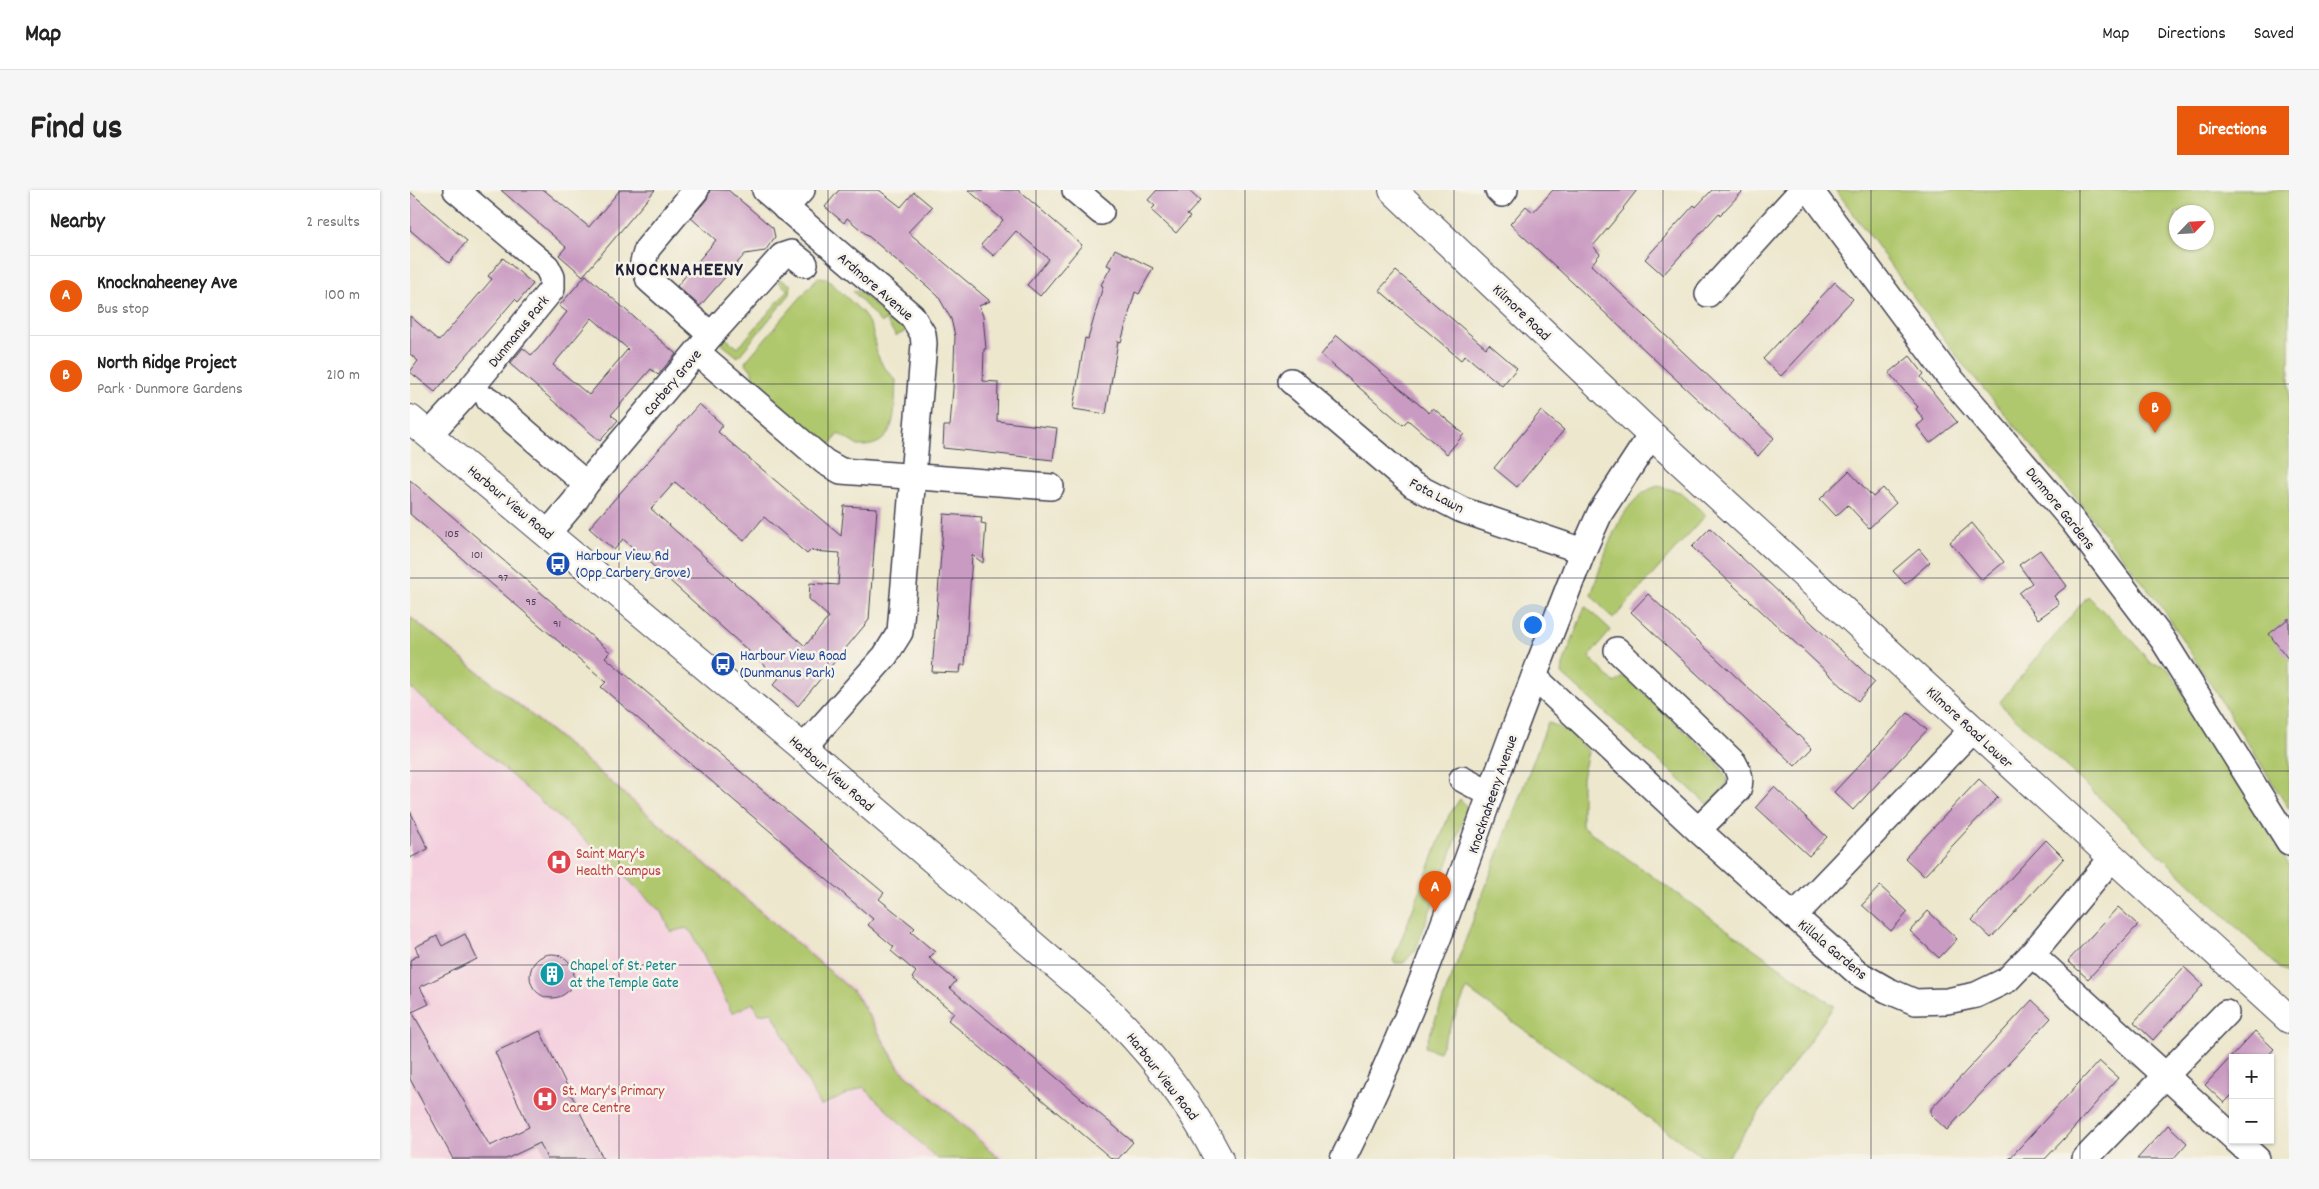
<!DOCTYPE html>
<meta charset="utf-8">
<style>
body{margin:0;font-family:Dekko,sans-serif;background:#f6f6f6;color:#222}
.controls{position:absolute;right:15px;bottom:15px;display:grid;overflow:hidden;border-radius:0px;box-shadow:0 1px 4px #0004}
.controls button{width:45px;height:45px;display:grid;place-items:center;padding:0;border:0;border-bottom:1px solid #e0e0e0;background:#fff;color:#222;font:25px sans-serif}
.compass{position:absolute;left:1759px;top:15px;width:45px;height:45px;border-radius:50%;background:#fff;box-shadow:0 1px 4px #0004;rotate:65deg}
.you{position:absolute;left:1122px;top:434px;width:18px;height:18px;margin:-12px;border:4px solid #fff;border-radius:50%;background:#1a73e8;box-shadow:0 0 0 8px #1a73e833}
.badge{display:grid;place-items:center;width:32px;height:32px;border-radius:50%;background:#ea580c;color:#fff;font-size:16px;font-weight:700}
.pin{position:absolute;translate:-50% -41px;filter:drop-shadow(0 1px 2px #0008)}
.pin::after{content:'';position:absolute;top:26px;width:18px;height:15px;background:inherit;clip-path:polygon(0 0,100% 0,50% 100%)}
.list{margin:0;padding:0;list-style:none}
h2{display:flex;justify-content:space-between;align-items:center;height:65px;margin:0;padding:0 20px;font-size:21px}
h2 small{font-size:16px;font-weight:400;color:#767676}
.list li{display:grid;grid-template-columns:32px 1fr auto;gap:15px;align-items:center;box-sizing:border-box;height:80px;padding:0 20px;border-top:1px solid #e0e0e0}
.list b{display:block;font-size:19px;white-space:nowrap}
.list p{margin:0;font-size:16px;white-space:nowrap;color:#767676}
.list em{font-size:16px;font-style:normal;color:#767676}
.map{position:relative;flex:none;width:1879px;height:969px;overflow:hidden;border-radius:0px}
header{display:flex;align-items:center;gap:30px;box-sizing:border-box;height:70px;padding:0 25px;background:#fff;border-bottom:1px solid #e0e0e0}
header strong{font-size:24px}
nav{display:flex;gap:28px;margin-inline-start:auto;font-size:18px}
.intro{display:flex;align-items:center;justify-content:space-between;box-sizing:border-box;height:120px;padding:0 30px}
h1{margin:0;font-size:35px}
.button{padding:12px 22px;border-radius:0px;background:#ea580c;color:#fff;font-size:18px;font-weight:700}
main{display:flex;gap:30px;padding:0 30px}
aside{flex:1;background:#fff;border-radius:0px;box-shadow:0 1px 4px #0004}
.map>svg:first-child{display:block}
.built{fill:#f4cfde}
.green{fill:#b0c86d;stroke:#697554;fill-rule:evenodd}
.building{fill:#ca9bc2;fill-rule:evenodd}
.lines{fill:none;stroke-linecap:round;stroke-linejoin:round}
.minor-casing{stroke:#404051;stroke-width:28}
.tertiary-casing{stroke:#404051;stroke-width:30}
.minor{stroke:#fff;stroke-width:25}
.tertiary{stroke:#fff;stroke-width:28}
.grid{fill:none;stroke:#22223b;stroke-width:1;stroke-opacity:0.55}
.labels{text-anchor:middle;stroke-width:5;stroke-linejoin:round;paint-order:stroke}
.number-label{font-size:12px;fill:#4c405d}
.street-label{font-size:15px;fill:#22223b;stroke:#f7f3e8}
.transit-label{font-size:15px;fill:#164399;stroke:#f7f3e8;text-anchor:start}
.health-label{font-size:15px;fill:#be3a42;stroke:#f7f3e8;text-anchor:start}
.culture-label{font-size:15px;fill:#0d838f;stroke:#f7f3e8;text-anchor:start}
.district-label{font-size:20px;font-weight:bold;letter-spacing:1px;fill:#22223b;stroke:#f7f3e8}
</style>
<header>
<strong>Map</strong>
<nav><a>Map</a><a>Directions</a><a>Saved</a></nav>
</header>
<div class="intro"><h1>Find us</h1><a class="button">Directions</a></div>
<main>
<aside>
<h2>Nearby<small>2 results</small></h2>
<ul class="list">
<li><span class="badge">A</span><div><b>Knocknaheeney Ave</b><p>Bus stop</p></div><em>100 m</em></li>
<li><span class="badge">B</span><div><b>North Ridge Project</b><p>Park · Dunmore Gardens</p></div><em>210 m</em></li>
</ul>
</aside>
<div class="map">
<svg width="1879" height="969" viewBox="0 0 1879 969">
<rect width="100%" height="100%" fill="#f7f3e8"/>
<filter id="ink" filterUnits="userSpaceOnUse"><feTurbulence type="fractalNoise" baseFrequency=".02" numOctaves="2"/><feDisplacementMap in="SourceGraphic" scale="10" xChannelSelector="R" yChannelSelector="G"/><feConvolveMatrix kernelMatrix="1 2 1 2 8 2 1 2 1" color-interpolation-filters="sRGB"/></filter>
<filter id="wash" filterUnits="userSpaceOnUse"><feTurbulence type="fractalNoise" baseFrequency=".0096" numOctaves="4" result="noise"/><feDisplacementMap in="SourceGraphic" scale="20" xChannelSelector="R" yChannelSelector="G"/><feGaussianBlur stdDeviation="1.12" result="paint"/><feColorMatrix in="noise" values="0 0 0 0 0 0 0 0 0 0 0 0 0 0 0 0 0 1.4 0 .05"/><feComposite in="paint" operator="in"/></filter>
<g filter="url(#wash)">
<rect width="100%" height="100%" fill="#ede7cd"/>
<path class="built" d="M 0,425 L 147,543 L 448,802 L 489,874 L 595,969 L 0,969 Z"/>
<g class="green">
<path d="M 1426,0 L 1879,0 L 1879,619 L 1752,417 L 1670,313 L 1551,172 ZM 1766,22 L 1796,22 L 1796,52 L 1766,52 Z"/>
<path d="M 364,86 L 381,95 L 380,104 L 328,167 L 308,151 L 313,146 L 328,158 L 378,100 L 363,87 Z"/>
<path d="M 408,87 L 416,88 L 453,123 L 462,139 L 467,164 L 473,176 L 486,190 C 484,220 489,258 448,256 L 429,244 L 419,256 L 344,192 L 342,181 L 335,172 Z"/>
<path d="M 443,101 L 449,101 L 486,134 L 494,135 L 496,141 L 486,146 L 475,130 L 471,133 Z"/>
<path d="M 1248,296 L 1270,302 L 1296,325 L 1203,429 L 1181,405 C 1194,370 1208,307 1248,296 Z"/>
<path d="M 1678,406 L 1724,452 L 1740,473 L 1756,476 L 1821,578 L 1879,675 L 1879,787 L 1589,513 Z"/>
<path d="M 1175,416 L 1201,440 L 1179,467 L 1205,493 L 1213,487 L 1218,488 L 1307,572 L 1317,588 L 1315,596 L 1305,611 L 1296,613 L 1152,484 L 1153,475 Z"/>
<path d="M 0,427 L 146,545 L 446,804 L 489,878 L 590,969 L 527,969 L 453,897 L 410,916 L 362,822 L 349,824 L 343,813 L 322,823 L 282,743 L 276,738 L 261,742 L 253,724 L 198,670 L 0,497 Z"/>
<path d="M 1138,532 L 1160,543 L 1178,562 L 1172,588 L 1172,636 L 1424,816 L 1316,969 L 1296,969 L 1057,799 L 1029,862 L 1015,857 Z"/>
<path d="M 1050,609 L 1056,615 L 1055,625 L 1006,759 L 994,773 L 985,773 L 983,771 L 1039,625 Z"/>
</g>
<g id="blocks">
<g class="building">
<path d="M 91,0 L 134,0 L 179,37 L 210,0 L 245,0 L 173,86 L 149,65 L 156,57 Z"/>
<path d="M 300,0 L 318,0 L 363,38 L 365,47 L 355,61 L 335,64 L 290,116 L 267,96 L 306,50 L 281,28 L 297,9 Z"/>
<path d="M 429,0 L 469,0 L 491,17 L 504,2 L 522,17 L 498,42 L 580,111 L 569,116 L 573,126 L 576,159 L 574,159 L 573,191 L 588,192 L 587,231 L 647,238 L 643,270 L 533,258 L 534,236 L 540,236 L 543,199 L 545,146 L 541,129 L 528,106 L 518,97 L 437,28 L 434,33 L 415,17 Z"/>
<path d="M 558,0 L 608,0 L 672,55 L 630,106 L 617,95 L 639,69 L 606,41 L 584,66 L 571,55 L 593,30 Z"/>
<path d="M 747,0 L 778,0 L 790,11 L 777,25 L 780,27 L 766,43 L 741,20 L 745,16 L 738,10 Z"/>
<path d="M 1143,0 L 1227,0 L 1213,18 L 1214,19 L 1183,56 L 1190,64 L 1181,75 L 1364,248 L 1348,266 L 1100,34 L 1116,16 L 1123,22 Z"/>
<path d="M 1302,0 L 1334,0 L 1310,25 L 1309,23 L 1253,85 L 1235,69 L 1284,15 L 1286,17 Z"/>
<path d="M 0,2 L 57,51 L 39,73 L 0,40 Z"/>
<path d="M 705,59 L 743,78 L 729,104 L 725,102 L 711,152 L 708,151 L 696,224 L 663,219 L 675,148 L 678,149 L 693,96 L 691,95 L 701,77 L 697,75 Z"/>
<path d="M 93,68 L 123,94 L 108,112 L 105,109 L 25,202 L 0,182 L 8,171 L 0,164 L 0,126 L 29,151 L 82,89 L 78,86 Z"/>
<path d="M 986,81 L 1076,158 L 1079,154 L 1107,178 L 1092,196 L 1055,165 L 1051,170 L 969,100 Z"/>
<path d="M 176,85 L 266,164 L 248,185 L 241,179 L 201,225 L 208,230 L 190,251 L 100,174 L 113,158 L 121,165 L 127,160 L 157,122 L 149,116 ZM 182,128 L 218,159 L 179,205 L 143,175 Z"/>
<path d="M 1425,92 L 1443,109 L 1371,186 L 1353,169 Z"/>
<path d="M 927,145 L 1019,223 L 1023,218 L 1054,244 L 1037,264 L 998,230 L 993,235 L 911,165 Z"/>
<path d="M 1500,166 L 1514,184 L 1511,187 L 1547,232 L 1520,253 L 1507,236 L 1514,230 L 1506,219 L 1508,217 L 1479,183 Z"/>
<path d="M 289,214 L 313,235 L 308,242 L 431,346 L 434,316 L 467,318 L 459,430 L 388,516 L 363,495 L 369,488 L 213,349 L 204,360 L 179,338 ZM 265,292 L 334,351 L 354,327 L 397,364 L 402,359 L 402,361 L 430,363 L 428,395 L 400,393 L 399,409 L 419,427 L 395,456 L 241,319 Z"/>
<path d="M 1131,221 L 1154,240 L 1107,297 L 1084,278 Z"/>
<path d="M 1439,281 L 1463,307 L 1473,298 L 1486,313 L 1459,338 L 1438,315 L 1426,326 L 1410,309 Z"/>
<path d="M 0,290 L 200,462 L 195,467 L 474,703 L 469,709 L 505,738 L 501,742 L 525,762 L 519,768 L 546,791 L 540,798 L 723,952 L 708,969 L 702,969 L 538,830 L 544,823 L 502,788 L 506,782 L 481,761 L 484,757 L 458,735 L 463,729 L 191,497 L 196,492 L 0,324 Z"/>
<path d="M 534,324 L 572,327 L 571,333 L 576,334 L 573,373 L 562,365 L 555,475 L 551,475 L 550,483 L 522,482 Z"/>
<path d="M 1562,333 L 1594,372 L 1572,390 L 1540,352 Z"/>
<path d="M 1300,338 L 1465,492 L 1448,511 L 1282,357 Z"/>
<path d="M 1509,359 L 1520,372 L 1495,394 L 1483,381 Z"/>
<path d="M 1630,360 L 1657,396 L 1644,406 L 1649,414 L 1628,429 L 1609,403 L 1622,393 L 1609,375 Z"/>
<path d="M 1238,404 L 1402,558 L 1385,576 L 1221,422 Z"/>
<path d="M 1879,428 L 1879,470 L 1859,444 Z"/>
<path d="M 1498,523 L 1517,540 L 1443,620 L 1424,602 Z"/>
<path d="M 1569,589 L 1588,607 L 1514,686 L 1495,668 Z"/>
<path d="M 1364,597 L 1417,647 L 1399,666 L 1346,617 Z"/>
<path d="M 0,621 L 18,659 L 0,668 Z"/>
<path d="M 1636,650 L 1654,668 L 1581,748 L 1562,730 Z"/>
<path d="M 1470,696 L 1498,722 L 1481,741 L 1452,715 Z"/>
<path d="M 1708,717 L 1728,735 L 1678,789 L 1658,771 Z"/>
<path d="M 1518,721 L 1547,749 L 1529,768 L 1500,741 Z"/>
<path d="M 55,744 L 67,769 L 10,797 L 19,814 L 2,822 L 80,956 L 119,937 L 85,862 L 130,841 L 193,969 L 137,969 L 130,953 L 96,969 L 43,969 L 0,889 L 0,770 L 9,765 L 5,757 L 27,746 L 32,756 Z"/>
<circle cx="142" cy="786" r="22"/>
<path d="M 1774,777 L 1793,795 L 1743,850 L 1724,832 Z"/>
<path d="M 1622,810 L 1641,828 L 1537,940 L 1521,925 L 1521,919 Z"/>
<path d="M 1845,841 L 1864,859 L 1856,868 L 1823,868 L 1823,904 L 1814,913 L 1795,895 Z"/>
<path d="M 1689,871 L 1708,888 L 1654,949 L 1635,969 L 1599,969 Z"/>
<path d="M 1758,935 L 1777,953 L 1763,969 L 1727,969 Z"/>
</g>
</g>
</g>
<g filter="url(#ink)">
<use href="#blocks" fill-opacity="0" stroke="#404051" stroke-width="1"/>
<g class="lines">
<defs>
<g id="minor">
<path d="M 286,0 L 237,59 L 233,72 L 239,90 L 301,145"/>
<path d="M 355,0 L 502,126 L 513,144 L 514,154 L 490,442 L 475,466 L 393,558"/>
<path d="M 665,0 L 691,22"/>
<path d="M 1088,0 L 1092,4 L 1095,0"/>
<path d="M 1400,0 L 1536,183 L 1662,330 L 1753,450 L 1879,652"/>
<path d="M 375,18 L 392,0"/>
<path d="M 1298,104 L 1392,0"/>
<path d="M 287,162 L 415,272 L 431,281 L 641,297"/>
<path d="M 881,191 L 1003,295 L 1052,320 L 1173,361"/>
<path d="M 79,210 L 176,294"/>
<path d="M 19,245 L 58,202 L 142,99 L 142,87 L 137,77 L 46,0"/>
<path d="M 138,343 L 165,311 L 176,294 L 301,145 L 372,66 L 381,63 L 395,74"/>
<path d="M 1207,460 L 1324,573 C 1329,582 1332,589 1328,600 L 1288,640"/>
<path d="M 1124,487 L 1288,640 L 1449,784 L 1477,800 L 1505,812 L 1537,811 L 1566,805 L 1597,790 L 1622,764 L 1702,668"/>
<path d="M 1052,589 L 1080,604"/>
<path d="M 1384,726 L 1562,540"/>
<path d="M 1622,764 L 1823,947"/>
<path d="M 1826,950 L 1847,969"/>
<path d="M 933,969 C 992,851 1037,728 1080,605 C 1109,523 1141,442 1173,361 L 1190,323 L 1241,245"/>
<path d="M 1675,969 L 1816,823"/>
</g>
<g id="tertiary">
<path d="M 983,0 L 1233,237 L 1879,829"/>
<path d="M 0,229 L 393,558 L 688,811 C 738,857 778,909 809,969"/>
</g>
</defs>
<use href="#minor" class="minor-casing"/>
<use href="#tertiary" class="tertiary-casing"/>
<use href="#minor" class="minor"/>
<use href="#tertiary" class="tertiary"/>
</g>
</g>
<path class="grid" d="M 209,0 L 209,969M 418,0 L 418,969M 626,0 L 626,969M 835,0 L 835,969M 1044,0 L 1044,969M 1253,0 L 1253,969M 1461,0 L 1461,969M 1670,0 L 1670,969M 0,194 L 1879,194M 0,388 L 1879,388M 0,581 L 1879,581M 0,775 L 1879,775"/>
<defs>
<symbol id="bus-disc" viewBox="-11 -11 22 22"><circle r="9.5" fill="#1a4fb4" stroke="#f7f3e8"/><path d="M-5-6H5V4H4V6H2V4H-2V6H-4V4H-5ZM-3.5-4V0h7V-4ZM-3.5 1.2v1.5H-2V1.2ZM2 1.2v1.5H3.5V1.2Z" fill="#fff"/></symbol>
<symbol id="hospital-disc" viewBox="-11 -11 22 22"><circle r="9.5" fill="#e0444e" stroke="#f7f3e8"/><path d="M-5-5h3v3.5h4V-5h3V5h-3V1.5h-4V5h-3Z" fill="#fff"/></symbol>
<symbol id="building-disc" viewBox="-11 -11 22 22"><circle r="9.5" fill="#0f9aa8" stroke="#f7f3e8"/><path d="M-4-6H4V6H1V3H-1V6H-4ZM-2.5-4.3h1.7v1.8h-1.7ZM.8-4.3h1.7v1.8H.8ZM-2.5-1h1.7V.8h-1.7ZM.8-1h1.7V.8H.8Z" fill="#fff"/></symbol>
</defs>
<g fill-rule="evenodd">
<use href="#bus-disc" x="134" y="360" width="28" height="28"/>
<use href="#bus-disc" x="299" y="460" width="28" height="28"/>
<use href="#hospital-disc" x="135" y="658" width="28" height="28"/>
<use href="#building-disc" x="128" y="770" width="28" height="28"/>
<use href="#hospital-disc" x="121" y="895" width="28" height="28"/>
</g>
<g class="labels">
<g class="number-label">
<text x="42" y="347">105</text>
<text x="67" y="368">101</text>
<text x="93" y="391">97</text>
<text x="121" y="415">95</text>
<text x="147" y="437">91</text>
</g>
<g class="street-label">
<text transform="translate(466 96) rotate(41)" y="5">Ardmore Avenue</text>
<text transform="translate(1112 122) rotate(44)" y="5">Kilmore Road</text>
<text transform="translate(108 141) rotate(-51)" y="5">Dunmanus Park</text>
<text transform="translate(262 192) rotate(-50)" y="5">Carbery Grove</text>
<text transform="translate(1027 305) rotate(28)" y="5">Fota Lawn</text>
<text transform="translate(101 312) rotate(40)" y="5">Harbour View Road</text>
<text transform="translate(1651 318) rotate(51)" y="5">Dunmore Gardens</text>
<text transform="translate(1560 537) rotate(43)" y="5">Kilmore Road Lower</text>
<text transform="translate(422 583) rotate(41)" y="5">Harbour View Road</text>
<text transform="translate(1082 604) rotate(-71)" y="5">Knocknaheeny Avenue</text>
<text transform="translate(1423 759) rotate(40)" y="5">Killala Gardens</text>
<text transform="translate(753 886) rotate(52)" y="5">Harbour View Road</text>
</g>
<g class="transit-label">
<text x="166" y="370">Harbour View Rd<tspan x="166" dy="17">(Opp Carbery Grove)</tspan></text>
<text x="330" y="470">Harbour View Road<tspan x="330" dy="17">(Dunmanus Park)</tspan></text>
</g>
<g class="health-label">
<text x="166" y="668">Saint Mary's<tspan x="166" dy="17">Health Campus</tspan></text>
<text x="152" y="905">St. Mary's Primary<tspan x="152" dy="17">Care Centre</tspan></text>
</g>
<g class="culture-label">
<text x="160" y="780">Chapel of St. Peter<tspan x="160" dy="17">at the Temple Gate</tspan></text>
</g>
<g class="district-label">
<text x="269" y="85">KNOCKNAHEENY</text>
</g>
</g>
</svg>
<div class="controls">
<button>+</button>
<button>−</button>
</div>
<svg class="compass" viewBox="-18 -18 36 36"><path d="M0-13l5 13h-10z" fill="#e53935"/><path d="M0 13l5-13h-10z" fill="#767676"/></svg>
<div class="you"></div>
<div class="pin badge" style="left:1025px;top:722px">A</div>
<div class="pin badge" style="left:1745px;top:243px">B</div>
</div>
</main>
